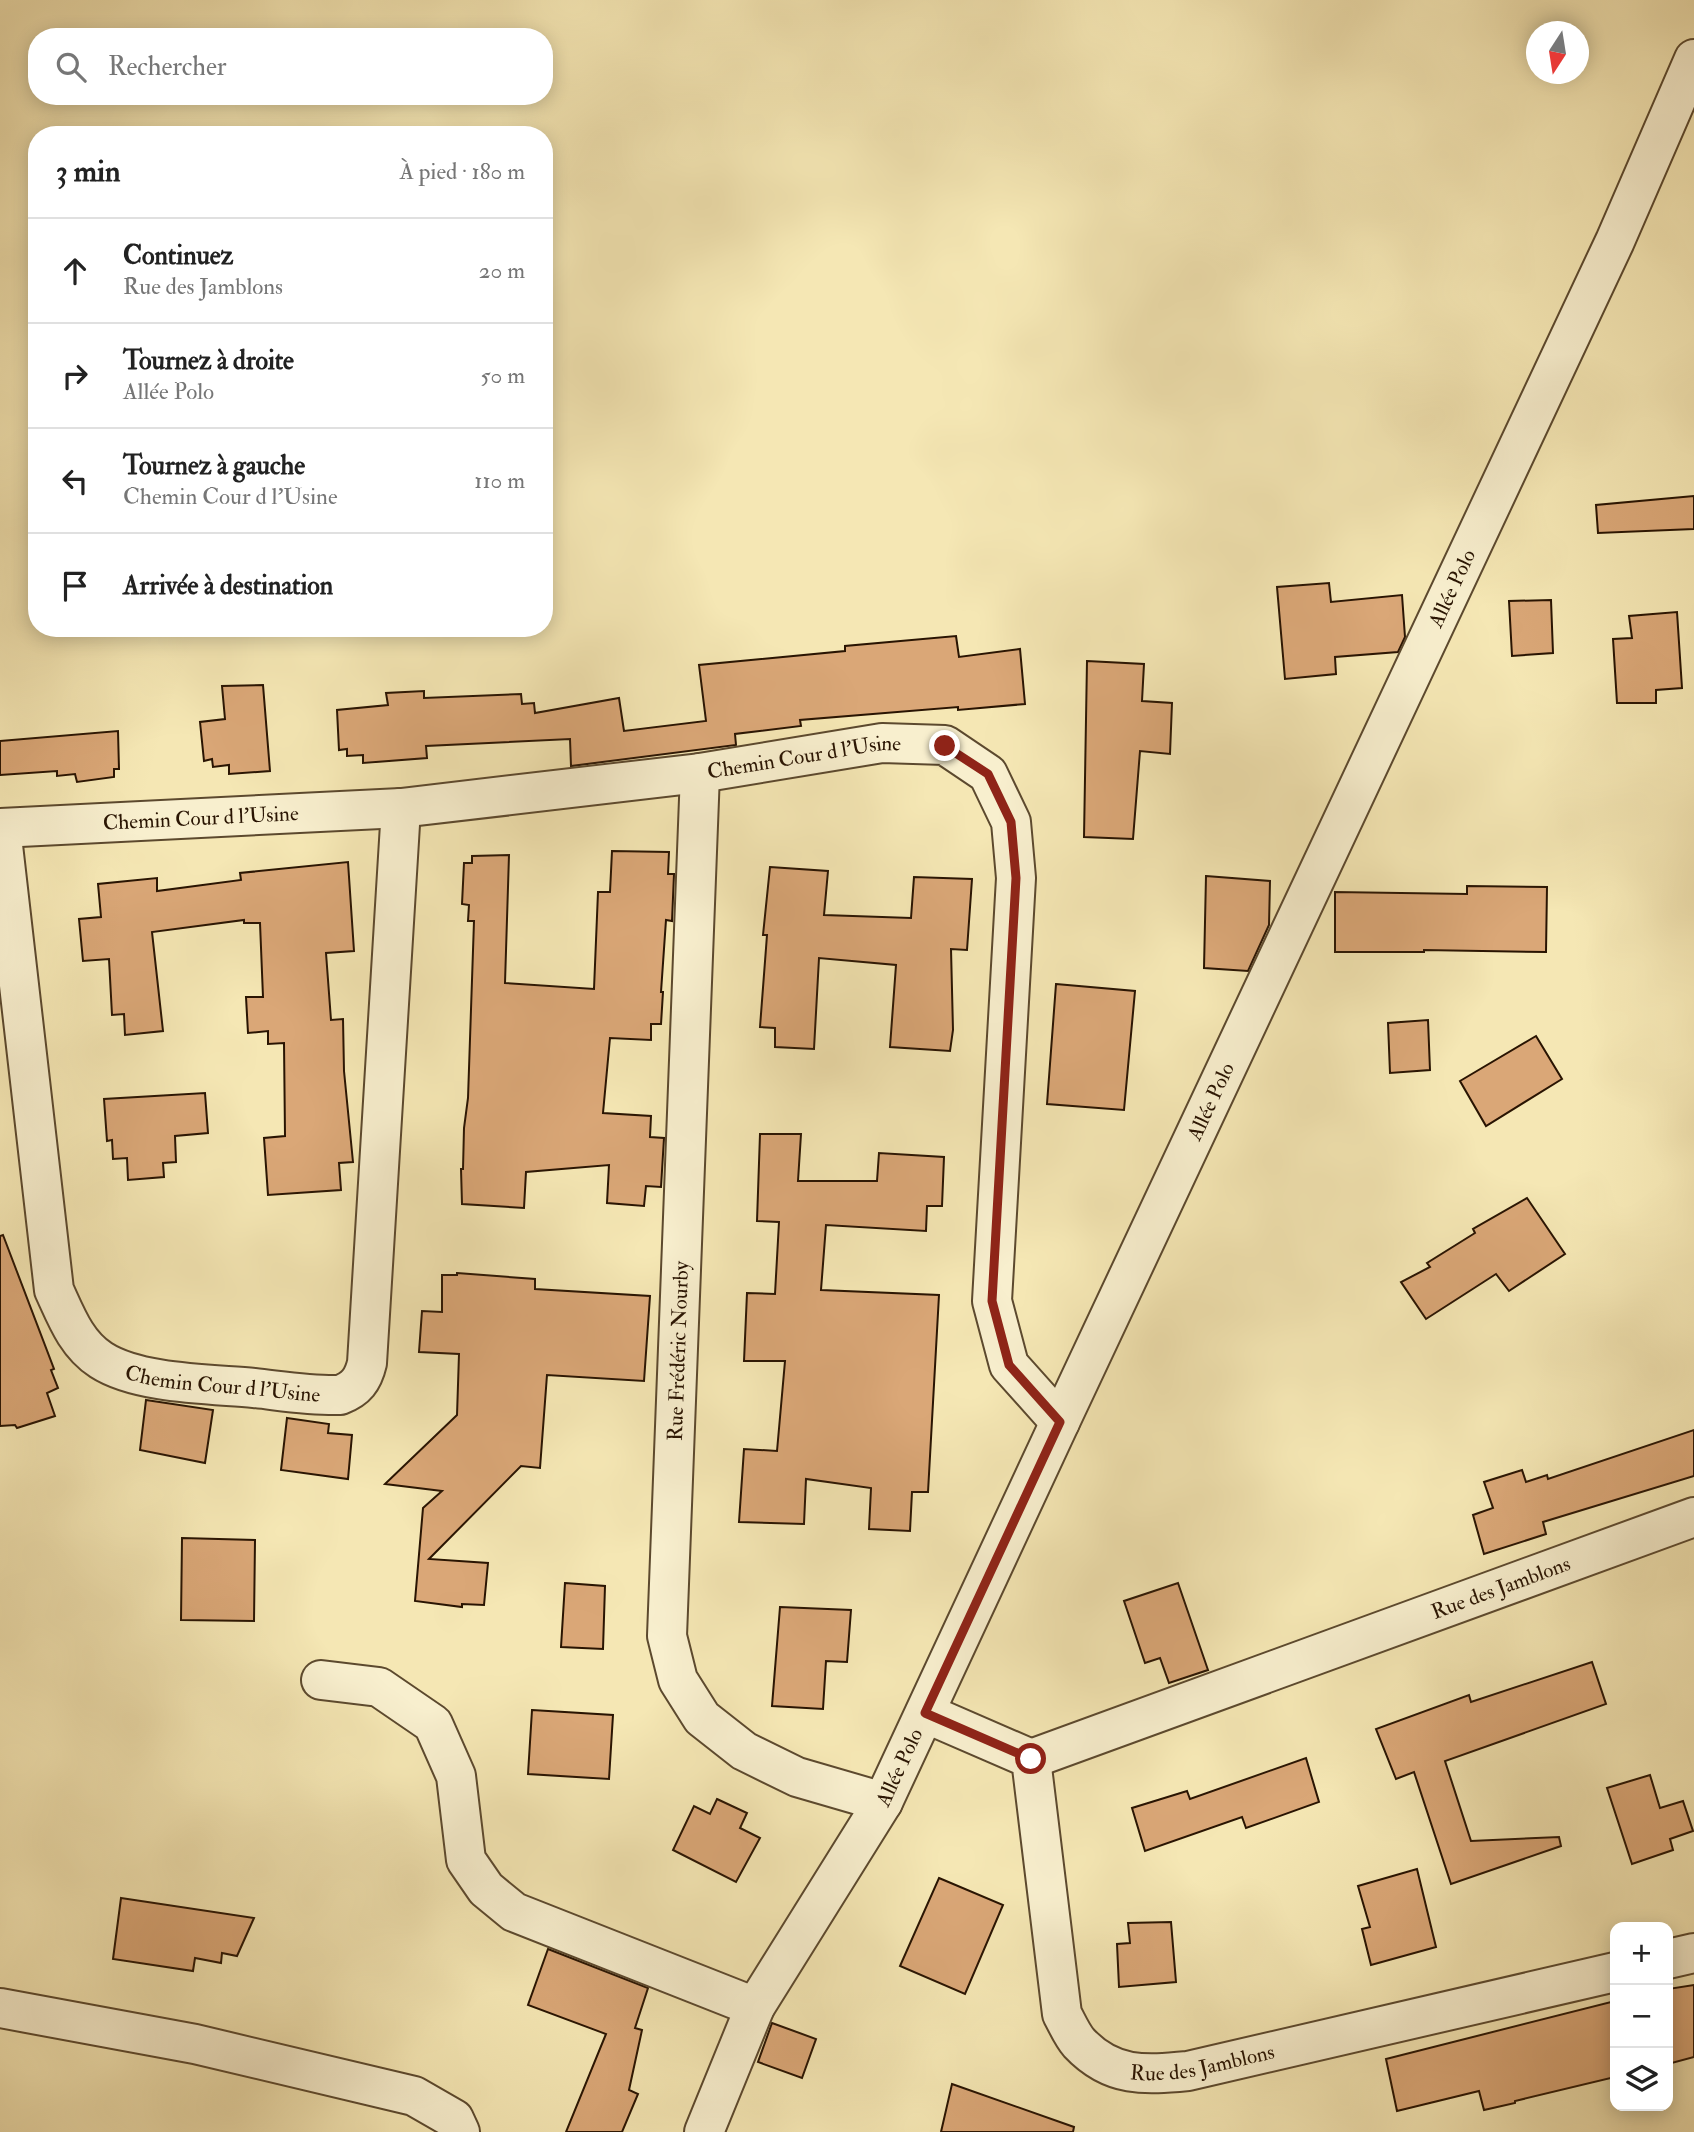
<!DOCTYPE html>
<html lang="fr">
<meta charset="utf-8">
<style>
body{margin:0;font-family:"IM FELL Double Pica",serif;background:#f2f2f2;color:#222}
.controls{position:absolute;right:21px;bottom:21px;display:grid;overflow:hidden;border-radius:14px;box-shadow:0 4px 18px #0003}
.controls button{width:63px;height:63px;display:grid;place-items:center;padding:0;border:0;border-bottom:2px solid #e0e0e0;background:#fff;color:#222;font:35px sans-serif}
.compass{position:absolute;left:1526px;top:21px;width:63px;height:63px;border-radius:50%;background:#fff;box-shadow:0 4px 18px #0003;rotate:192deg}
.stop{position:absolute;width:21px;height:21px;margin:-16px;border:5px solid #8f2418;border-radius:50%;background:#fff}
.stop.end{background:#8f2418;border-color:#fff;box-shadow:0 2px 7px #0008}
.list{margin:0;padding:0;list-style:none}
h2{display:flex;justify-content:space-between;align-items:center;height:91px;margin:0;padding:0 28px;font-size:30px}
h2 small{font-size:23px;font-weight:400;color:#767676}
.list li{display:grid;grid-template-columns:46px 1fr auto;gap:21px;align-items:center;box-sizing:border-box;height:105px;padding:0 28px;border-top:2px solid #e0e0e0}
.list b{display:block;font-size:26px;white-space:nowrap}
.list p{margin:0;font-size:23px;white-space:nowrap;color:#767676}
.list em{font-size:23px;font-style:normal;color:#767676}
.icon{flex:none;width:38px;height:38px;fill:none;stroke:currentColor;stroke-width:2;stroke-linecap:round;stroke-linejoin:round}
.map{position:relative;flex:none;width:1694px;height:2132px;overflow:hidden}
.search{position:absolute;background:#fff;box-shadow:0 4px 18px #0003;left:28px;top:28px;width:525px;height:77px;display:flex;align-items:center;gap:18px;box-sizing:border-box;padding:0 24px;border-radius:28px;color:#767676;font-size:26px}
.panel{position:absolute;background:#fff;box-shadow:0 4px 18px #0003;left:28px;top:126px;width:525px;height:511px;border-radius:28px}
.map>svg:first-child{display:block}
.building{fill:#daa777;stroke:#291402;stroke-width:2}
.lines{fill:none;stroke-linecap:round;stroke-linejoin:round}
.minor-casing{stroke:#5c492e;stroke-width:42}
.minor{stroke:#f8efce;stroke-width:38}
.route{stroke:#8f2418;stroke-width:9}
.labels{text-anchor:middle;stroke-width:6;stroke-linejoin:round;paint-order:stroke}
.street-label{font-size:21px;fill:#291402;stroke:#f8efce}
</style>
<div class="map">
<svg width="1694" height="2132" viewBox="0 0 1694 2132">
<rect width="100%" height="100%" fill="#f5e7b4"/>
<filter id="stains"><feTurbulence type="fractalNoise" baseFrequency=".00286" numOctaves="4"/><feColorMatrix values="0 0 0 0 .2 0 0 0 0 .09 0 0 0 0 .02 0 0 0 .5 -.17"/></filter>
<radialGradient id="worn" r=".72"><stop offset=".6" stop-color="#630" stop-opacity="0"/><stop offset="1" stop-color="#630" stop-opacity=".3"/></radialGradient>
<g class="building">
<path d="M 1694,496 L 1694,529 L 1598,533 L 1596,505 Z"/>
<path d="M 1329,583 L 1331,602 L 1402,595 L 1405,637 L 1398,652 L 1335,657 L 1336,674 L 1285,679 L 1277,587 Z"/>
<path d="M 1551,600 L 1553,653 L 1512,656 L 1509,601 Z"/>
<path d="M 1677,612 L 1682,688 L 1656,690 L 1656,703 L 1617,703 L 1613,639 L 1632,638 L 1629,616 Z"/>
<path d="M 956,636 L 959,657 L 1020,649 L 1025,704 L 958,710 L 958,707 L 800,720 L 801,726 L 735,734 L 736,745 L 571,766 L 570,739 L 426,746 L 427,758 L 363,763 L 363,755 L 347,756 L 347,749 L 339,750 L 337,710 L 388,705 L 386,693 L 424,691 L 424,698 L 521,694 L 522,704 L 534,703 L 535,713 L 619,698 L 624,731 L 706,721 L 699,665 L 845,651 L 845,646 Z"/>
<path d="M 1087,661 L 1144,664 L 1142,701 L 1172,703 L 1170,754 L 1140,751 L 1133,839 L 1084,837 Z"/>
<path d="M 263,685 L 270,771 L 229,774 L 229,765 L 213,767 L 212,759 L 204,761 L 200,722 L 225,719 L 222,686 Z"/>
<path d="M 118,731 L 119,769 L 114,769 L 114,777 L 77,782 L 75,774 L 57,776 L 57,771 L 0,775 L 0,741 Z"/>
<path d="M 612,851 L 669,852 L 668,874 L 674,874 L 672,921 L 666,920 L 661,992 L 663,992 L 661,1024 L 651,1024 L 651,1040 L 610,1038 L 603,1113 L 651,1116 L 650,1137 L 664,1138 L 661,1187 L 646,1186 L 644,1206 L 607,1203 L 609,1165 L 526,1172 L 524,1208 L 462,1204 L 461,1169 L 463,1169 L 464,1128 L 468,1098 L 474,921 L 468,921 L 469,905 L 462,904 L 464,863 L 472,863 L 472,856 L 509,855 L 505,983 L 594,989 L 598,892 L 610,892 Z"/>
<path d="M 348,862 L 354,951 L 326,953 L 331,1020 L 343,1019 L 344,1071 L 353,1162 L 339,1163 L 341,1190 L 268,1195 L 264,1138 L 285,1136 L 284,1043 L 268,1044 L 268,1031 L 248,1033 L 246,997 L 263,997 L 260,923 L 244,923 L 244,920 L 152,932 L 163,1031 L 125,1035 L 124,1014 L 112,1015 L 109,959 L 83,961 L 79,919 L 101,917 L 98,884 L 157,878 L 157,891 L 241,880 L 240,873 Z"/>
<path d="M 770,867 L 828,871 L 824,915 L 911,918 L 914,877 L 972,879 L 967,950 L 951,949 L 953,1030 L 950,1051 L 890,1047 L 896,965 L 819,958 L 814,1049 L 775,1047 L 775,1028 L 760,1027 L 767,935 L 763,935 Z"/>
<path d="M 1206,876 L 1270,881 L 1269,925 L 1248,971 L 1204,968 Z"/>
<path d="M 1467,886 L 1547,887 L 1546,952 L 1424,950 L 1424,952 L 1335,952 L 1335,892 L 1467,894 Z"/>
<path d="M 1056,984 L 1135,991 L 1124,1110 L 1047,1104 Z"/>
<path d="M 1428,1020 L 1430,1070 L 1390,1073 L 1388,1023 Z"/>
<path d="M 1536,1036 L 1562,1079 L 1486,1126 L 1460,1081 Z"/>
<path d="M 205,1093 L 208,1133 L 175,1136 L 176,1162 L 163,1163 L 164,1177 L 128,1180 L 127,1158 L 113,1159 L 112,1140 L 107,1141 L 104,1099 Z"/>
<path d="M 760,1134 L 801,1134 L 798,1181 L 877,1181 L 879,1153 L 944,1157 L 942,1206 L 927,1206 L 926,1231 L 826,1225 L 821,1290 L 939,1295 L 928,1492 L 912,1492 L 910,1531 L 869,1529 L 871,1488 L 806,1479 L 804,1524 L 739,1522 L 744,1449 L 777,1451 L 785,1361 L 744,1361 L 747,1293 L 775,1294 L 779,1222 L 757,1221 Z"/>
<path d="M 1527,1198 L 1565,1254 L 1509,1291 L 1496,1274 L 1426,1319 L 1401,1282 L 1430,1267 L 1427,1263 L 1475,1233 L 1473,1229 Z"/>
<path d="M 3,1235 L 54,1369 L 51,1370 L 58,1388 L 47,1393 L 55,1416 L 17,1428 L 15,1425 L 0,1426 L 0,1236 Z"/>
<path d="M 457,1273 L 535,1279 L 535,1289 L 650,1296 L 644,1381 L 547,1375 L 540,1468 L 521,1466 L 429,1559 L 488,1563 L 484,1605 L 462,1604 L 462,1607 L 415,1601 L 423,1508 L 442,1491 L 385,1484 L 457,1415 L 459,1354 L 419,1352 L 422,1311 L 442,1312 L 442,1275 L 457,1275 Z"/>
<path d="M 146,1400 L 213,1410 L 205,1463 L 140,1450 Z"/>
<path d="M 287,1418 L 329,1424 L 328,1433 L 352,1435 L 348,1479 L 281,1470 Z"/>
<path d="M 1694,1430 L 1694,1476 L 1543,1522 L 1546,1534 L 1484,1554 L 1473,1515 L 1493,1508 L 1484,1482 L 1522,1470 L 1526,1482 L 1547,1475 L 1548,1479 Z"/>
<path d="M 182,1538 L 255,1540 L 254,1621 L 181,1620 Z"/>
<path d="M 565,1583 L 605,1586 L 603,1649 L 561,1647 Z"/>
<path d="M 1178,1583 L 1208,1670 L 1169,1683 L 1160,1658 L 1145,1663 L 1124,1601 Z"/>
<path d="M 780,1607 L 851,1610 L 847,1662 L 826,1661 L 823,1709 L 772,1706 Z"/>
<path d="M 1592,1662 L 1606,1704 L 1445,1761 L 1471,1841 L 1559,1837 L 1561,1846 L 1451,1884 L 1414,1772 L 1396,1779 L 1376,1729 L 1469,1695 L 1471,1702 Z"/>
<path d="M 532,1710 L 613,1715 L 609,1779 L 528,1774 Z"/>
<path d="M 1306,1758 L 1319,1802 L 1246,1828 L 1242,1817 L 1145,1851 L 1132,1808 L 1187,1791 L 1190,1799 Z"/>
<path d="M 1650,1775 L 1660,1808 L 1683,1801 L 1693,1831 L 1670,1839 L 1673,1850 L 1632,1864 L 1607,1788 Z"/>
<path d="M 717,1799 L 747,1813 L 740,1828 L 760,1838 L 736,1882 L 673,1850 L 694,1806 L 710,1814 Z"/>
<path d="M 1417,1869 L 1436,1947 L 1371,1965 L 1362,1929 L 1370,1927 L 1358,1886 Z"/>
<path d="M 939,1878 L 1003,1905 L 965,1994 L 900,1966 Z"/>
<path d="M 121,1898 L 254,1918 L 237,1956 L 222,1953 L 221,1963 L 195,1958 L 193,1971 L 113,1959 Z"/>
<path d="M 1171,1922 L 1176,1982 L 1119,1987 L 1117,1944 L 1130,1943 L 1128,1923 Z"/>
<path d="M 548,1949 L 648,1988 L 635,2028 L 642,2030 L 629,2090 L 638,2094 L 622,2132 L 566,2132 L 606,2034 L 528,2005 Z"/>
<path d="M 1694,1985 L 1694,2057 L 1668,2064 L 1668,1989 Z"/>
<path d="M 1615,2001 L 1615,2077 L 1515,2101 L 1515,2103 L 1484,2110 L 1479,2091 L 1397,2111 L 1386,2059 Z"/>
<path d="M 772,2023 L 816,2039 L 802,2078 L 758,2062 Z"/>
<path d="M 952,2084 L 1074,2127 L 1073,2132 L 941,2132 Z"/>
</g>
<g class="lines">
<defs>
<g id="minor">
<path d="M 700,773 L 667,1636 L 678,1680 L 702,1718 L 744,1751 L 797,1777 L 883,1802"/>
<path id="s1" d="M 0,828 L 401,808 L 700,773 L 882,743 L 945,745 L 988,774 L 1011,822 L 1016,878 L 992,1301 L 1009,1365 L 1060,1422"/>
<path id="s2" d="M 1,828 L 54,1290 C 66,1316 76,1344 101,1360 C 138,1384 210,1384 254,1388 C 282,1391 312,1396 340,1395 C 356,1389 363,1380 367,1363 L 401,808"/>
<path d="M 321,1680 L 379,1687 L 433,1724 L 456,1776 L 466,1860 L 486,1889 L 514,1912 L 755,2007"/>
<path id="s3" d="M 925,1713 L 1031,1759 L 1062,2014 C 1067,2023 1072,2035 1079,2043 C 1112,2078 1145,2075 1188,2071 L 1615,1972"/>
<path id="s4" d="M 1031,1759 L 1694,1517"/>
<path d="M 1668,1959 L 1694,1953"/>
<path d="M 0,2008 L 195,2044 L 414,2096 L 454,2119 L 460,2132"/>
<path id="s5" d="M 704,2132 L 755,2007 L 883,1802 L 1060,1422 L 1615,241 L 1694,59"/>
</g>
</defs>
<use href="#minor" class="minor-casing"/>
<use href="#minor" class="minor"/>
</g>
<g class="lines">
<path class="route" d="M 945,746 L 988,774 L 1011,822 L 1016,878 L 992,1301 L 1009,1365 L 1060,1422 L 925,1713 L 1031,1759"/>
</g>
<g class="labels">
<g class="street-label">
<text dy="7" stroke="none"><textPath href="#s5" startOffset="1717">Allée Polo</textPath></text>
<text dy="7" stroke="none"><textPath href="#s1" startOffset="808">Chemin Cour d l'Usine</textPath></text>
<text dy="7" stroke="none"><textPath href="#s1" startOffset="201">Chemin Cour d l'Usine</textPath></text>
<text dy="7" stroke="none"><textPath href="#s5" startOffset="1150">Allée Polo</textPath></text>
<text transform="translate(678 1351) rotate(-88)" y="7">Rue Frédéric Nourby</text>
<text dy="7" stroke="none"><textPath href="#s2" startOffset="676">Chemin Cour d l'Usine</textPath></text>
<text dy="7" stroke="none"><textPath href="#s4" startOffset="500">Rue des Jamblons</textPath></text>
<text dy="7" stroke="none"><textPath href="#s5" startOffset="415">Allée Polo</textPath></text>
<text dy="7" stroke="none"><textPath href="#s3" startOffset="539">Rue des Jamblons</textPath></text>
</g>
</g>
<rect width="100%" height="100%" filter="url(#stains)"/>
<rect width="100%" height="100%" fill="url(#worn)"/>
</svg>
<div class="controls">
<button>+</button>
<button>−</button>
<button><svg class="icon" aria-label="layers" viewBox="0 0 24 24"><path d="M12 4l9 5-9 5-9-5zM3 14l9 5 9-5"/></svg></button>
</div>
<svg class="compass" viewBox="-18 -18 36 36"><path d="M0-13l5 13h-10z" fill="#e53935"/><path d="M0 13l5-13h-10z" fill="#767676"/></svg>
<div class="stop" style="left:1031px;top:1759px"></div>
<div class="stop end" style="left:945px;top:746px"></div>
<div class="search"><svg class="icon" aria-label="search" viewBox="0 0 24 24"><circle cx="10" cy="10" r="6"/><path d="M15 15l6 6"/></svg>Rechercher</div>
<section class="panel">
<h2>3 min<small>À pied · 180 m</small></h2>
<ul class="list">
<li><svg class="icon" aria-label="ahead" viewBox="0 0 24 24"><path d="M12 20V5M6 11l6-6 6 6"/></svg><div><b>Continuez</b><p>Rue des Jamblons</p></div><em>20 m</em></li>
<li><svg class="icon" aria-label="right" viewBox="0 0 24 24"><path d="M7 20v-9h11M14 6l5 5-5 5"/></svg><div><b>Tournez à droite</b><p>Allée Polo</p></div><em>50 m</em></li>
<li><svg class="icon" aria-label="left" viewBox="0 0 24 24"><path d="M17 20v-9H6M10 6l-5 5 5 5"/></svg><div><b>Tournez à gauche</b><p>Chemin Cour d l'Usine</p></div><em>110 m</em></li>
<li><svg class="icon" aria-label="arrive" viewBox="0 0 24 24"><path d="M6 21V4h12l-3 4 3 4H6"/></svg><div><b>Arrivée à destination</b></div></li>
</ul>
</section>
</div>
